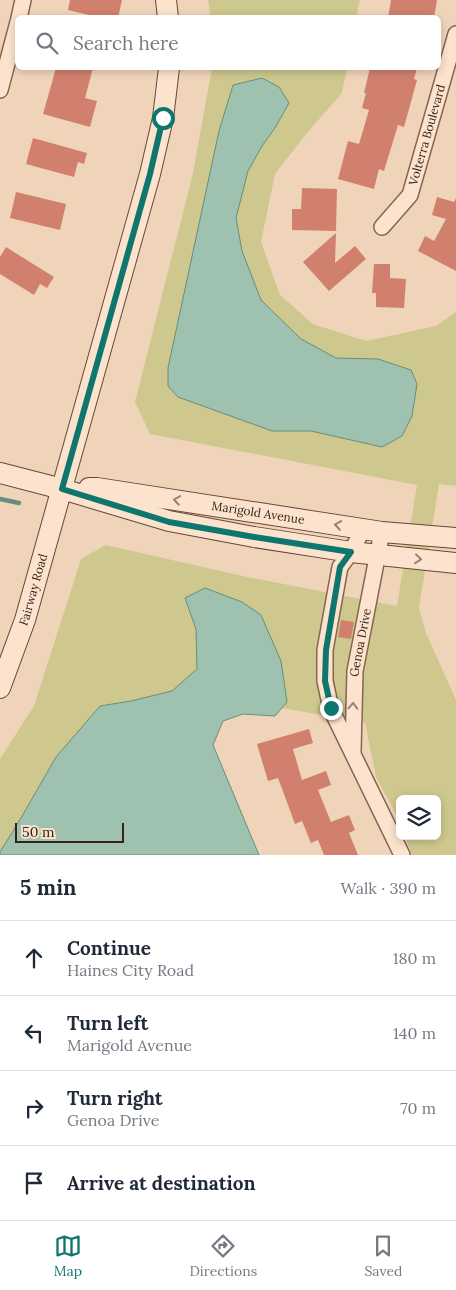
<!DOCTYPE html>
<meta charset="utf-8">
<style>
body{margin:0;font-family:Lora,serif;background:#f2f2f3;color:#1f2937}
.controls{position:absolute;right:15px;bottom:15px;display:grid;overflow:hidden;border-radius:8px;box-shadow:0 2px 8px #0003}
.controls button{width:45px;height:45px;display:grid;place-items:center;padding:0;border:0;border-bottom:1px solid #e0e1e3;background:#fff;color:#1f2937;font:25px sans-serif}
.scale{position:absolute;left:15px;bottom:12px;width:109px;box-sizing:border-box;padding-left:5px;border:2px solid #36211a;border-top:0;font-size:14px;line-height:18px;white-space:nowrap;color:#36211a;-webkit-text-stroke:4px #f7e0ca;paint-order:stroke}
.stop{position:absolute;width:15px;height:15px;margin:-11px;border:4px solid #0f766e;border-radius:50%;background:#fff}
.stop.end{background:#0f766e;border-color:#fff;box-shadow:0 1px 5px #0008}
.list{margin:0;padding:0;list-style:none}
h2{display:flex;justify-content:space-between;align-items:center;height:65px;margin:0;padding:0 20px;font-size:21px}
h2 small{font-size:16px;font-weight:400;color:#747a83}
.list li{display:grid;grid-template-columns:32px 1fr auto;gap:15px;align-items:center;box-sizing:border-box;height:75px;padding:0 20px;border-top:1px solid #e0e1e3}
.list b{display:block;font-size:19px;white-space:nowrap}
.list p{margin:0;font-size:16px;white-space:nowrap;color:#747a83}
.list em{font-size:16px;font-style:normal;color:#747a83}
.icon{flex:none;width:28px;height:28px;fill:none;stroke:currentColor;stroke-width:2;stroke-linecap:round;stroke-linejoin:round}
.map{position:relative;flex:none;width:456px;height:855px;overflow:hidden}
.search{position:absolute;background:#fff;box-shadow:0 2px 8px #0003;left:15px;right:15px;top:15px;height:55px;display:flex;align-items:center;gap:12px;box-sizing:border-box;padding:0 18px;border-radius:8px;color:#747a83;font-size:19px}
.sheet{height:365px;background:#fff}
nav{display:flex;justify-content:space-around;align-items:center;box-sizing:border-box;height:70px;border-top:1px solid #e0e1e3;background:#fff;font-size:14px;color:#747a83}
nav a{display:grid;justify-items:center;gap:2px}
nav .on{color:#0f766e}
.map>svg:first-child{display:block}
.green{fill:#cec88e}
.water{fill:#9fc1af;stroke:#668e7b}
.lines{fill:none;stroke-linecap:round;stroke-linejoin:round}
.stream{stroke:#668e7b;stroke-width:4.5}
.building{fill:#d1806d}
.street-casing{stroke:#886453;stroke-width:18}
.secondary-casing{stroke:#694537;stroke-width:22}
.street{stroke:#fbe3cd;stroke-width:15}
.secondary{stroke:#fbe3cd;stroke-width:20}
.oneway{stroke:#988274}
.route{stroke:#0f766e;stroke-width:6}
.labels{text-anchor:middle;stroke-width:4;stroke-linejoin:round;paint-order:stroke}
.street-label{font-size:12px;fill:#36211a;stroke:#f7e0ca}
</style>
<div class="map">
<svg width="456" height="855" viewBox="0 0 456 855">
<rect width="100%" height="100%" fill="#f0d4ba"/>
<g class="green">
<path d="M 208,0 L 360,0 L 356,17 L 211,18 Z"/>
<path d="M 212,68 L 347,68 L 342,93 L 307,133 L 275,174 L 261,242 L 280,295 L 313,324 L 366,341 L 436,326 L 456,312 L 456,486 L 439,484 L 419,608 L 426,633 L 456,700 L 456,855 L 412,855 L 405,836 L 437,836 L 437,799 L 400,799 L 400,822 L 376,777 L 365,723 L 266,705 L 226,707 L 0,855 L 0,759 L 34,706 L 81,559 L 106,545 L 247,577 L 397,606 L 417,485 L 150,434 L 135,402 L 193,173 Z"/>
</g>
<g class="water">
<path d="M 262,78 L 279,87 L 289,103 L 275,128 L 262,146 L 248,171 L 236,218 L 242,251 L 261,300 L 301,339 L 336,358 L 378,359 L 411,370 L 417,384 L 412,416 L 402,436 L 382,447 L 311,431 L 272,431 L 178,397 L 168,386 L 168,368 L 219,131 L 233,85 Z"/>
<path d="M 205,588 L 242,602 L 261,615 L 281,661 L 287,702 L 275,716 L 243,714 L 223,721 L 213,745 L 259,855 L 0,855 L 0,852 L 21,818 L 56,757 L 100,706 L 131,701 L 172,691 L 197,669 L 196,629 L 185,598 Z"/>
</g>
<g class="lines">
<path class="stream" d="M 0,499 L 19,503"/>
</g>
<g class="building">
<path d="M 70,0 L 122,0 L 118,18 L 102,18 L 68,10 Z"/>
<path d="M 391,0 L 437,0 L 434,18 L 388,18 Z"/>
<path d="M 56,68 L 93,68 L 85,98 L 97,101 L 90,127 L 43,114 Z"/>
<path d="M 370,68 L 417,68 L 414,79 L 417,80 L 404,127 L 398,125 L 384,171 L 379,169 L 374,189 L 338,179 L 348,141 L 359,144 L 369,110 L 362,108 L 366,93 L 364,93 Z"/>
<path d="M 33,138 L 87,153 L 84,164 L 78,162 L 74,177 L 26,164 Z"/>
<path d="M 302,188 L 337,189 L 336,231 L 292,230 L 292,209 L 301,209 Z"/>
<path d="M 16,192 L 66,204 L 60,230 L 10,218 Z"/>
<path d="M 437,197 L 454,202 L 456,198 L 456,271 L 418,251 L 425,236 L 434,241 L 446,219 L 432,215 Z"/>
<path d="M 336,233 L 335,263 L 355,246 L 366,259 L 329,291 L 303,262 Z"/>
<path d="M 6,247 L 54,277 L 47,288 L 40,284 L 34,295 L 0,274 L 0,257 Z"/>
<path d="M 374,264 L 390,264 L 390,278 L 406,279 L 404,308 L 376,307 L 376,293 L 372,293 Z"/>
<path d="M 341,620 L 354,622 L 351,639 L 338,637 Z"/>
<path d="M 309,729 L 313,743 L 293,749 L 302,780 L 326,771 L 331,785 L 318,790 L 331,822 L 349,815 L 355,830 L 349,833 L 358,855 L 324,855 L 318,840 L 311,843 L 302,821 L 295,824 L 278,778 L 268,781 L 257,744 Z"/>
</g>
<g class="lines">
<defs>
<g id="street">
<path d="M 19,18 L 23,0"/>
<path d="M 0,90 L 18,22"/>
<path id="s1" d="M 382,227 L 410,195 L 456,34"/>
<path d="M 363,529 L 351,552 L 340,567 L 325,650 L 325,681 L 331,709 L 402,855"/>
<path id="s2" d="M 353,751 L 355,671 L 382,532"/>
</g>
<g id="secondary">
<path d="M 166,0 L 168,18"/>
<path d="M 0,473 L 62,489 L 169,521 L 254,537 L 351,552 L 456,563"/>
<path id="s3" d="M 89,488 L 97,488 L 382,532 L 456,538"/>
<path id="s4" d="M 0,688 L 25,620 L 150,174 L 163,118 L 169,68"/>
</g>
</defs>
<use href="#street" class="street-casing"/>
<use href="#secondary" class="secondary-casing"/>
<use href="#street" class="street"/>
<use href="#secondary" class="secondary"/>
</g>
<defs><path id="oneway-chevron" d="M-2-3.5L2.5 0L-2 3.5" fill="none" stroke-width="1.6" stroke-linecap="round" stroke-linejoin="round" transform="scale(1.25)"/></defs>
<g class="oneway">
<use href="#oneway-chevron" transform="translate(177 500) rotate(-171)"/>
<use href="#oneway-chevron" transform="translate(338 525) rotate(-171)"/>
<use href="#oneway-chevron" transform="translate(418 559) rotate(6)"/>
<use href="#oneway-chevron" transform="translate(353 706) rotate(-88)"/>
</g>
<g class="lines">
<path class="route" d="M 163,118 L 150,174 L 62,489 L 169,522 L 254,537 L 351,552 L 340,567 L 326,650 L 325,681 L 331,708"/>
</g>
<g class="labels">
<g class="street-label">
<text dy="4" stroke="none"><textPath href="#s1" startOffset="105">Volterra Boulevard</textPath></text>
<text dy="4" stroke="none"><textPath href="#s3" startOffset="171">Marigold Avenue</textPath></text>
<text dy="4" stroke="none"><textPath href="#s4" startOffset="104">Fairway Road</textPath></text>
<text dy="4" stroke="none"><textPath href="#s2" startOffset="109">Genoa Drive</textPath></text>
</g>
</g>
</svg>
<div class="controls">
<button><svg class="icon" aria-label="layers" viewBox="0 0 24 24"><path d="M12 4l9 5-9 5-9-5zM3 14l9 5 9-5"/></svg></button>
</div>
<div class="scale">50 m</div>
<div class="stop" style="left:163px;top:118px"></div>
<div class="stop end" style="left:331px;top:708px"></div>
<div class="search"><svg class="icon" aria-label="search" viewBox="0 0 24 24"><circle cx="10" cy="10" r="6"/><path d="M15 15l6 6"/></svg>Search here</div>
</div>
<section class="sheet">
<h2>5 min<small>Walk · 390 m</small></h2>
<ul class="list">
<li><svg class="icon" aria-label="ahead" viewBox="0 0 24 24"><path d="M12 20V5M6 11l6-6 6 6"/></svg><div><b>Continue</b><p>Haines City Road</p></div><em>180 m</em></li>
<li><svg class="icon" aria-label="left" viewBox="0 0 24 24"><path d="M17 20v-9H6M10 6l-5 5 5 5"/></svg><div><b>Turn left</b><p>Marigold Avenue</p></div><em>140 m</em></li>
<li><svg class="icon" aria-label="right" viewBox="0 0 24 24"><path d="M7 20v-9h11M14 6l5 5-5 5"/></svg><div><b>Turn right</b><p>Genoa Drive</p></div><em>70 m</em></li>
<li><svg class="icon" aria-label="arrive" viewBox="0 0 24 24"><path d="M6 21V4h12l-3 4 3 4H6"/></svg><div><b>Arrive at destination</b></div></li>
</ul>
</section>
<nav>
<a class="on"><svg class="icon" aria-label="map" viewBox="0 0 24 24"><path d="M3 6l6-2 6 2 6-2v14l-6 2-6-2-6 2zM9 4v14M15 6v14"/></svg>Map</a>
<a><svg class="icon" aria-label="directions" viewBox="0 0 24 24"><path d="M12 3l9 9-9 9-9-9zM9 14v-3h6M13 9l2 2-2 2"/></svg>Directions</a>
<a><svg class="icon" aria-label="saved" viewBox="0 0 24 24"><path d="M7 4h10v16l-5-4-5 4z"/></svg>Saved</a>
</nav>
